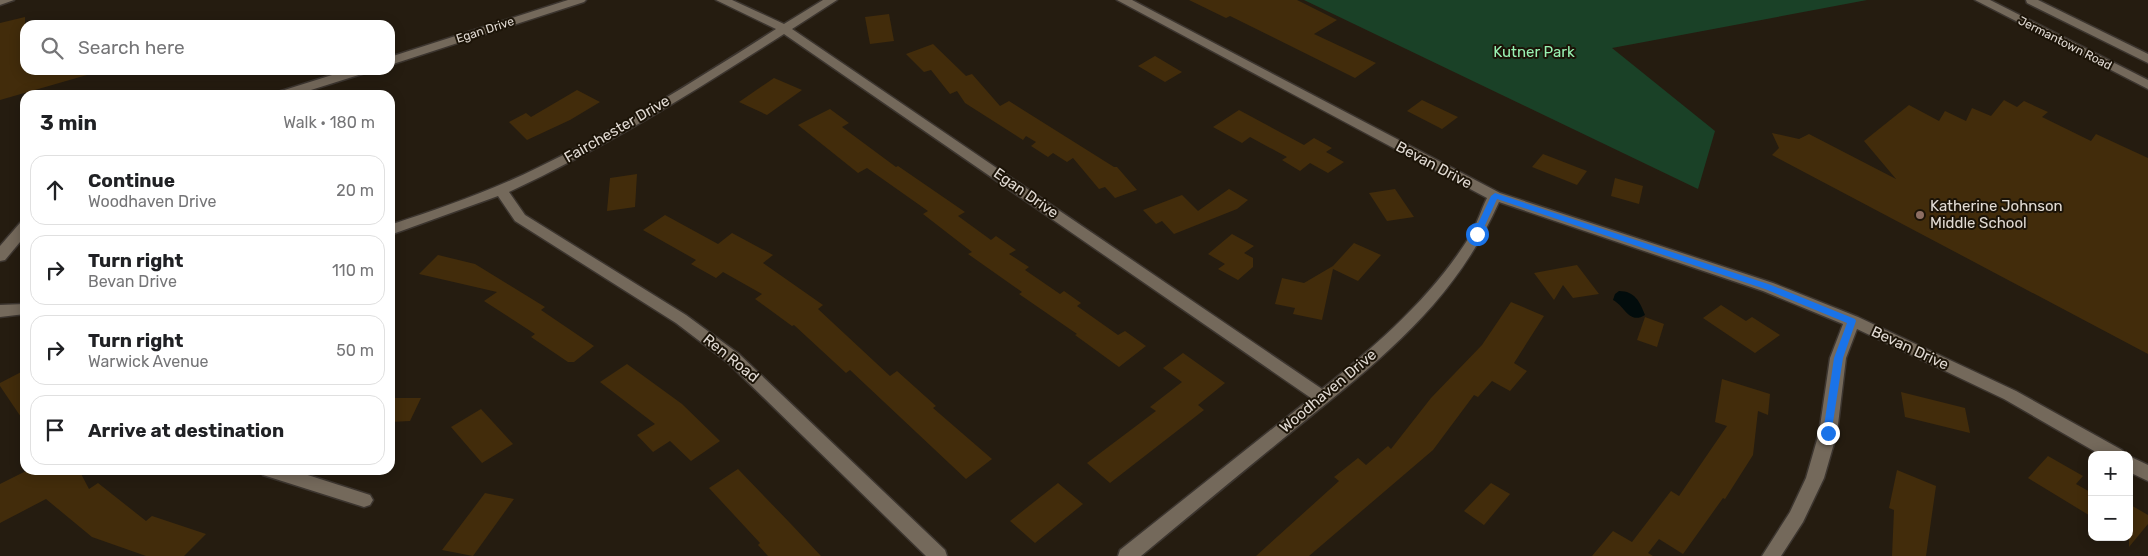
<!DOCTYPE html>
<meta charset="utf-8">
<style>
body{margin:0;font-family:Rubik,sans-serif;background:#f2f2f2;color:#202124}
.controls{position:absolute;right:15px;bottom:15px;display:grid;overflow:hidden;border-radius:10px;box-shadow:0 2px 12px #0003}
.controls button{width:45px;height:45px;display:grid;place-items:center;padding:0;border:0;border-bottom:1px solid #e0e0e0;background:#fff;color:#202124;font:25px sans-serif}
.stop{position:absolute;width:15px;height:15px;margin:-11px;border:4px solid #1a73e8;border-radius:50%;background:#fff}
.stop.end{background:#1a73e8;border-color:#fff;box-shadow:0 1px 5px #0008}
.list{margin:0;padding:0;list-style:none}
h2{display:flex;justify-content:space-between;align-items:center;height:65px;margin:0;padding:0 20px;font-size:21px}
h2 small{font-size:16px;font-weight:400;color:#757577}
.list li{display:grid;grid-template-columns:32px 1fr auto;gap:15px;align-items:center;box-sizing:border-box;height:70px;margin:0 10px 10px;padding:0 10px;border:1px solid #e0e0e0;border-radius:15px}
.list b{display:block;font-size:19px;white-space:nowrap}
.list p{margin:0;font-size:16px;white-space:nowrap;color:#757577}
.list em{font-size:16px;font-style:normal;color:#757577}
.icon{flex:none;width:28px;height:28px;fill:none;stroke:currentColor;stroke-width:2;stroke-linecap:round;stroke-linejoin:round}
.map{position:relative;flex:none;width:2148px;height:556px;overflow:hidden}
.search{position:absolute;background:#fff;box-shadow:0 2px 12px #0003;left:20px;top:20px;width:375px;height:55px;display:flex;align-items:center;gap:12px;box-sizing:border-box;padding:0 18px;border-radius:15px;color:#757577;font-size:19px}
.panel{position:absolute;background:#fff;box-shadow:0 2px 12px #0003;left:20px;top:90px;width:375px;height:385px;border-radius:15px}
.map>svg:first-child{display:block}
.green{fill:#1a4127}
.water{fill:#020c0c}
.building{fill:#422c0b}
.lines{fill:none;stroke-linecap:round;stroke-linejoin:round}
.street-casing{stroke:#3c352f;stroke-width:3}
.secondary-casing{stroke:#3c352f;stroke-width:3}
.street{fill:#74695b;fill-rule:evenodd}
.secondary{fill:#74695b;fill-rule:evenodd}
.route{fill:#1a73e8}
.education-dot{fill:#8d6e63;stroke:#1b1307;stroke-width:2}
.labels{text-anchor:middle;stroke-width:4;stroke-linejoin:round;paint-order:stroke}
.far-street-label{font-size:12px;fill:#e1dad3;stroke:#1b1307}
.park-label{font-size:15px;fill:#98f2b2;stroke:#1b1307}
.street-label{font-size:15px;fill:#e1dad3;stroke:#1b1307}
.poi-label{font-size:15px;fill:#e1dad3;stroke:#1b1307;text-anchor:start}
</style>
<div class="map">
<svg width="2148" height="556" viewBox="0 0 2148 556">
<rect width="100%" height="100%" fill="#251c10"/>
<path class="green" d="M 1304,0 L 1867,0 L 1612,48 L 1715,131 L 1698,189 Z"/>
<path class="water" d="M 1619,291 C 1635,291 1640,302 1645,315 C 1629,325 1625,306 1613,300 L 1615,294 Z"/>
<g class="building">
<path d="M 1189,0 L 1297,0 L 1337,20 L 1314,34 L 1376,63 L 1355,78 L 1230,16 L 1226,18 Z"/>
<path d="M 889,14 L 894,41 L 870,44 L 865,17 Z"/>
<path d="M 25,17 L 25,70 L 87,70 L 87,75 L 0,100 L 0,23 Z"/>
<path d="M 933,44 L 966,76 L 972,74 L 1000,106 L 1009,101 L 1114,167 L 1117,167 L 1137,190 L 1115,198 L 1105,187 L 1099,189 L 1073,158 L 1067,162 L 1053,153 L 1048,157 L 1031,146 L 1036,142 L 1026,136 L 1023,140 L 965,103 L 957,91 L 950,94 L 931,70 L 924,72 L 906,54 Z"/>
<path d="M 1155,56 L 1182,72 L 1165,82 L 1138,66 Z"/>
<path d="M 774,78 L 802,90 L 767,115 L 739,102 Z"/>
<path d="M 577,90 L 600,102 L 570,120 L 527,140 L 509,122 L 526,113 L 531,117 Z"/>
<path d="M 1422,100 L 1458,117 L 1442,129 L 1407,111 Z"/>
<path d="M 2004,100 L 2017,107 L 2024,101 L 2048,112 L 2042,117 L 2091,141 L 2096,134 L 2148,158 L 2148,354 L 1772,155 L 1779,148 L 1772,133 L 1799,139 L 1809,134 L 1896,179 L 1864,141 L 1909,105 L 1939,121 L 1945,111 L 1966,121 L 1972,108 L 1991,116 Z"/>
<path d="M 830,109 L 849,123 L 842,127 L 896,167 L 898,166 L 965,212 L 958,216 L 991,240 L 996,236 L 1016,250 L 1009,254 L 1029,267 L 1025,270 L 1060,294 L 1064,291 L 1081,303 L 1077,306 L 1118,335 L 1125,331 L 1146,346 L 1119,367 L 1075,335 L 1077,334 L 1019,294 L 1022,292 L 968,254 L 972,252 L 923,214 L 928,211 L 867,168 L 858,173 L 798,125 Z"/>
<path d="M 1239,110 L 1304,145 L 1314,138 L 1332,148 L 1326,152 L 1344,162 L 1328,173 L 1310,163 L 1300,171 L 1282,160 L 1287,157 L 1250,137 L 1242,143 L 1213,127 Z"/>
<path d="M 1543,154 L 1587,171 L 1577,185 L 1532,167 Z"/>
<path d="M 637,174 L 635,207 L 607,211 L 610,178 Z"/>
<path d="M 1615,178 L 1643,186 L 1639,204 L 1611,196 Z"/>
<path d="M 1229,189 L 1248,200 L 1237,209 L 1174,234 L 1162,221 L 1156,224 L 1143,210 L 1182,195 L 1198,211 Z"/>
<path d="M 1395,189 L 1414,217 L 1387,221 L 1369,193 Z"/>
<path d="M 665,215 L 718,244 L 732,233 L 773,255 L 763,263 L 823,305 L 818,309 L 890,376 L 897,371 L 936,406 L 933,408 L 992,459 L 966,479 L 850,370 L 846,373 L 794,325 L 792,326 L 755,299 L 762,294 L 723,272 L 716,278 L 691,264 L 696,260 L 643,230 Z"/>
<path d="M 1232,234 L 1254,246 L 1244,253 L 1253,258 L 1253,267 L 1238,280 L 1218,269 L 1225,264 L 1208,254 Z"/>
<path d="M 1354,243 L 1381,255 L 1358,281 L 1333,269 L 1322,320 L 1293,314 L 1295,308 L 1275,304 L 1282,278 L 1304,283 L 1333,266 Z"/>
<path d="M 438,255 L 475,264 L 545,307 L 541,310 L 594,346 L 574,362 L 568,362 L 531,337 L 535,334 L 484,301 L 497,292 L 419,274 Z"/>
<path d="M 1577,265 L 1599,294 L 1573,298 L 1563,285 L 1554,300 L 1534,273 Z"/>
<path d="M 1511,302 L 1544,316 L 1514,363 L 1527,371 L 1510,391 L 1492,381 L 1478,397 L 1474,395 L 1433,450 L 1309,556 L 1256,556 L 1339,481 L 1334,477 L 1358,458 L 1366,465 L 1388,446 L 1391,449 L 1431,398 L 1482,345 Z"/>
<path d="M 1721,305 L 1746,321 L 1752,317 L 1780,335 L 1755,353 L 1703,318 Z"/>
<path d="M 1645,317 L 1664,324 L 1657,347 L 1637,340 Z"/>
<path d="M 1183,353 L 1225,383 L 1198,405 L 1204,410 L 1110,483 L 1087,463 L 1156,411 L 1150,407 L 1182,382 L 1163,368 Z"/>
<path d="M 627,364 L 682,404 L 720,441 L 691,461 L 670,441 L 653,452 L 637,435 L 655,424 L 600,382 Z"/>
<path d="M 25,370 L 25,423 L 0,386 L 0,383 Z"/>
<path d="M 1722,379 L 1770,394 L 1768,415 L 1758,411 L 1753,455 L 1725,499 L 1723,498 L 1683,554 L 1659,539 L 1648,553 L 1653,556 L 1592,556 L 1613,531 L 1632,542 L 1671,491 L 1679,496 L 1727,426 L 1715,422 Z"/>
<path d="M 1901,392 L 1965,408 L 1970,433 L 1905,417 Z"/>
<path d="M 390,398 L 421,398 L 410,421 L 390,422 Z"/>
<path d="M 481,409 L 513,444 L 482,463 L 451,427 Z"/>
<path d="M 2048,456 L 2083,476 L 2076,484 L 2092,493 L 2092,517 L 2028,478 Z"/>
<path d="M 738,469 L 790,523 L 821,556 L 768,556 L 758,545 L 760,543 L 709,488 Z"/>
<path d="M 28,470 L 79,470 L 89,489 L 98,483 L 146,521 L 152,516 L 206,534 L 184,556 L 146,556 L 92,537 L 46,499 L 0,523 L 0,484 Z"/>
<path d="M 1897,470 L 1936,486 L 1926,556 L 1892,556 L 1894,510 L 1889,508 Z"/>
<path d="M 1058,483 L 1083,504 L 1035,543 L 1010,521 Z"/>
<path d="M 1491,483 L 1510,494 L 1484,525 L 1464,511 Z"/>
<path d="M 485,493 L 514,499 L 473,556 L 442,550 Z"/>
<path d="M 2129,504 L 2148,515 L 2148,524 L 2129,547 Z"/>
</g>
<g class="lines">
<defs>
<g id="street">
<path d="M 0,0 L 14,0 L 0,5 Z"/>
<path d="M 568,0 L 586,0 L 584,2 L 390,65 L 390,57 Z"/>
<path d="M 716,0 L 732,0 L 784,24 L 823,0 L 837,0 L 792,29 L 1322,389 C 1378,344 1432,297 1470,236 C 1477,224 1481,210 1487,198 L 1117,0 L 1132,0 L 1500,193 L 1773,283 L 1858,317 L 2016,391 L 2122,450 L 2125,455 L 2101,455 L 2004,399 L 1857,329 L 1846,358 L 1837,433 L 1824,478 L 1803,522 L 1781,556 L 1762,556 L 1790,512 L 1806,478 L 1819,433 L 1830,358 L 1843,324 L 1763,291 L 1499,202 C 1453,306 1376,363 1290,433 C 1240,474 1190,515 1141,556 L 1118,556 L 1120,550 L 1311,398 L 784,34 C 695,91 606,147 509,192 L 525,215 L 686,315 L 739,354 L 945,550 L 947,556 L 926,556 L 727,362 L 676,323 L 515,221 L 498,196 L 390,235 L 390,225 C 441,208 491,191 539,167 C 622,127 699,78 776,29 Z"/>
<path d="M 2026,0 L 2038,0 L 2148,54 L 2148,63 L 2027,3 Z"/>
<path d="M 348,70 L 367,70 L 365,73 L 295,95 L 276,95 L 278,92 Z"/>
<path d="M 25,221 L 25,236 L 5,260 L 0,261 L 0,246 L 20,223 Z"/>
<path d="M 25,304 L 25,314 L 0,317 L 0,305 Z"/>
<path d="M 2129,456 L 2148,465 L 2148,481 L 2129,472 Z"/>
<path d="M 260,470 L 292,470 L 370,495 L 373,500 L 370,505 L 364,507 L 263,475 Z"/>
</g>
<path id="secondary" d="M 1975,0 L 1990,0 L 2148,80 L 2148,89 Z"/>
</defs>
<use href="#street" class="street-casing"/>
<use href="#secondary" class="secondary-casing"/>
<use href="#street" class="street"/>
<use href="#secondary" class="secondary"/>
</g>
<path class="route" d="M 1495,193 L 1771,285 L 1855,319 L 1856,321 L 1843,358 L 1831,435 L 1824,435 L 1823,433 L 1834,358 L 1847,323 L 1765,289 L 1497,199 L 1481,234 L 1475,236 L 1473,234 L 1491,196 Z"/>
<circle class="education-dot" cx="1920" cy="215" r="5"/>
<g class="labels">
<g class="far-street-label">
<text transform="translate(485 30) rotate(-18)" y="4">Egan Drive</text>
<text transform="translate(2065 43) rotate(27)" y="4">Jermantown Road</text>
</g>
<g class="park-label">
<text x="1534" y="57">Kutner Park</text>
</g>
<g class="street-label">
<text transform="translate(617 129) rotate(-30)" y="5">Fairchester Drive</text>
<text transform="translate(1434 165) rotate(28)" y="5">Bevan Drive</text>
<text transform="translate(1026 193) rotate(35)" y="5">Egan Drive</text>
<text transform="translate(1910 348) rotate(25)" y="5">Bevan Drive</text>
<text transform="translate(731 358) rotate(39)" y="5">Ren Road</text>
<text transform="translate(1328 391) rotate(-40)" y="5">Woodhaven Drive</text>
</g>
<g class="poi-label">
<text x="1930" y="211">Katherine Johnson<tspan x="1930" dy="17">Middle School</tspan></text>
</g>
</g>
</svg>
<div class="controls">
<button>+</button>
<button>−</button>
</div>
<div class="stop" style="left:1477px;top:234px"></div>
<div class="stop end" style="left:1828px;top:433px"></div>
<div class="search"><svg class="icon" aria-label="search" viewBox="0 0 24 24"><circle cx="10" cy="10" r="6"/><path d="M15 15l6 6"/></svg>Search here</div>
<section class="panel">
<h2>3 min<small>Walk · 180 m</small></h2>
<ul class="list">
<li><svg class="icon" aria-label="ahead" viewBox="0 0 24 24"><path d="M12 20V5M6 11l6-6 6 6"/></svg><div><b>Continue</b><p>Woodhaven Drive</p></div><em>20 m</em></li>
<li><svg class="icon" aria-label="right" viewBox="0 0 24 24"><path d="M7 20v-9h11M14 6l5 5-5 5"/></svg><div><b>Turn right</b><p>Bevan Drive</p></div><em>110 m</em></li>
<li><svg class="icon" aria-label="right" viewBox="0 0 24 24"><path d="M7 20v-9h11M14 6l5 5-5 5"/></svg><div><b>Turn right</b><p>Warwick Avenue</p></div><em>50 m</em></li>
<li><svg class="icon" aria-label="arrive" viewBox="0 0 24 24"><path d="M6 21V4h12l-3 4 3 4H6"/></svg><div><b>Arrive at destination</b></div></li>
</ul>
</section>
</div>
